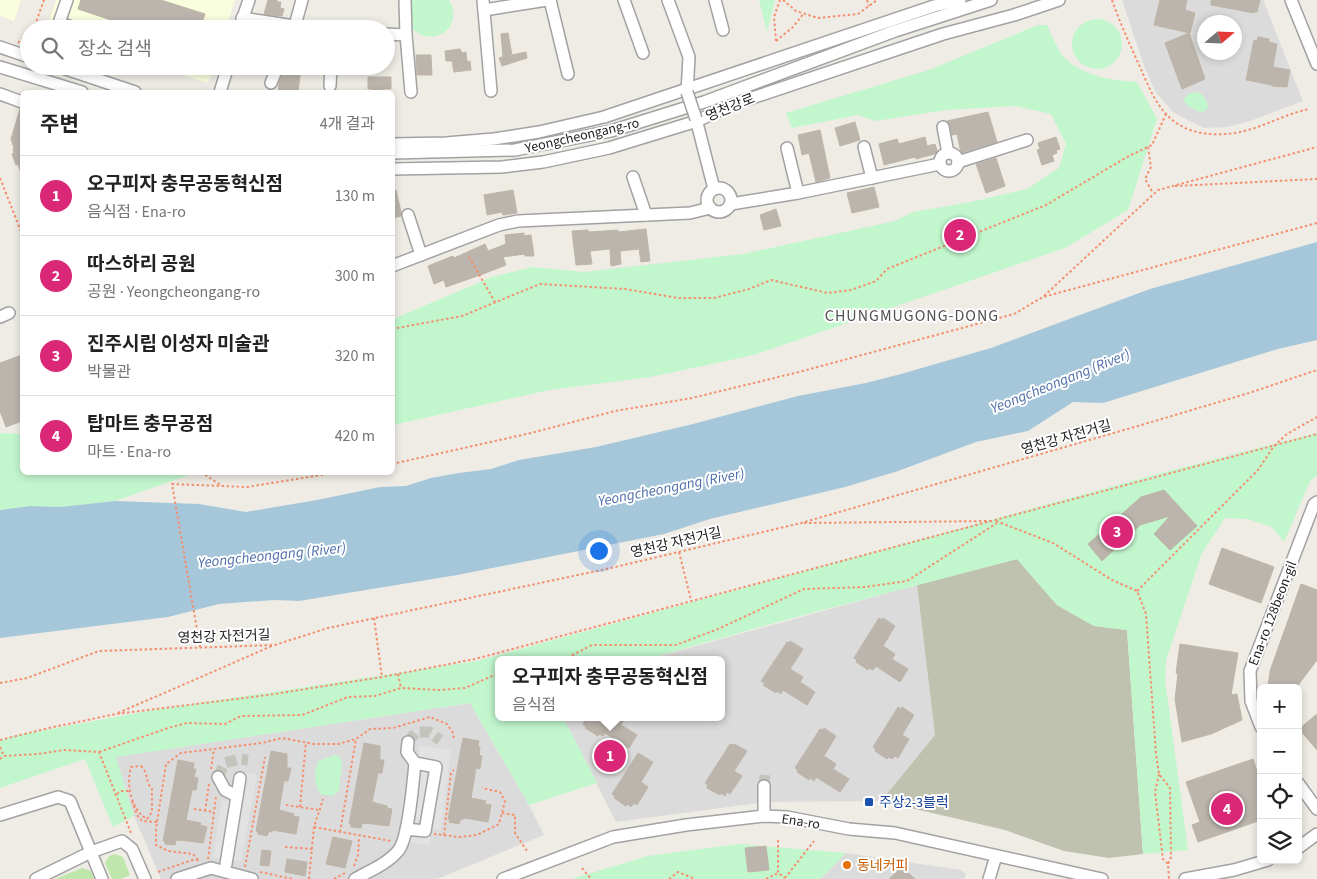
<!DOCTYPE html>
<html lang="ko">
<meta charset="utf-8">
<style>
body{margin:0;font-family:"Source Sans 3","Noto Sans KR",sans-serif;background:#f2f2f2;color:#222}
.controls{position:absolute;right:15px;bottom:15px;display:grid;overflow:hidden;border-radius:8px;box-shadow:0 2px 8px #0003}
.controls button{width:45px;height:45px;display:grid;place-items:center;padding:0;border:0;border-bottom:1px solid #e0e0e0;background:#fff;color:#222;font:25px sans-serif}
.compass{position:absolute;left:1197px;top:15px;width:45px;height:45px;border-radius:50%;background:#fff;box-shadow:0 2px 8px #0003;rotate:71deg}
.you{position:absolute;left:598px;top:550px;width:18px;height:18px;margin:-12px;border:4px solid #fff;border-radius:50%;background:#1a73e8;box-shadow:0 0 0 8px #1a73e833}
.badge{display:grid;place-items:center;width:32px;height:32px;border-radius:50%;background:#db2777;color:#fff;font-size:16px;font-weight:700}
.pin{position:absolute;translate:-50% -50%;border:2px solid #fff;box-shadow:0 1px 5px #0006}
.popup{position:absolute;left:495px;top:656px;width:230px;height:65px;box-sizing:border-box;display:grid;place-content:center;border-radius:8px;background:#fff;filter:drop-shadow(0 1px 4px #0005);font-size:16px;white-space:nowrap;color:#767676}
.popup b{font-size:19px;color:#222}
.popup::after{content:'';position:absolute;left:50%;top:100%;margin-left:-10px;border:10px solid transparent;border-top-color:#fff}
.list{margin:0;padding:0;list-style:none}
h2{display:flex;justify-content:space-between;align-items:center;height:65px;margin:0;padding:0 20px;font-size:21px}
h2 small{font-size:16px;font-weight:400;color:#767676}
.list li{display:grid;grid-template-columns:32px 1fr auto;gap:15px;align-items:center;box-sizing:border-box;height:80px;padding:0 20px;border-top:1px solid #e0e0e0}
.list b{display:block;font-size:19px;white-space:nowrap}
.list p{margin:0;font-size:16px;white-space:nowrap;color:#767676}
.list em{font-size:16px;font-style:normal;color:#767676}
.icon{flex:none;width:28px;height:28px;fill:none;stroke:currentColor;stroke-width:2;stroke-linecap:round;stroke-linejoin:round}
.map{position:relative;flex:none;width:1317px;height:879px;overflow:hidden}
.search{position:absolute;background:#fff;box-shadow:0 2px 8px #0003;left:20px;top:20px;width:375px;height:55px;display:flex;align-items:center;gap:12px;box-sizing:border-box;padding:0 18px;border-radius:28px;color:#767676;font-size:19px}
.panel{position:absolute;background:#fff;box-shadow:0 2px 8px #0003;left:20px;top:90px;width:375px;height:385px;border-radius:8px}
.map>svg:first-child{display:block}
.residential{fill:#dcdbdb;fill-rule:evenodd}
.education{fill:#f9fede}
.construction{fill:#c0c2b0}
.grass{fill:#c0e7ab}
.park{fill:#c2f7ce}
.parking{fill:#e2e2e2}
.water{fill:#a6c7da}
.building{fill:#bbb5ad;stroke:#bfb5a7}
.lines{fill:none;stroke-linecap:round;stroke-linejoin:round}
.minor-tunnel{stroke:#c4c3bc;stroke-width:11;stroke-dasharray:11 5.5;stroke-linecap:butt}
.minor-casing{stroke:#a2a2a2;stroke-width:14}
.path{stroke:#f48f6f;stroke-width:2;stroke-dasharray:2.5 2.5;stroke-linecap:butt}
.minor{stroke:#fff;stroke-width:11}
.minor-bridge-casing{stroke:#a2a2a2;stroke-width:14;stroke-linecap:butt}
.minor-bridge{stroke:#fff;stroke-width:11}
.transit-dot{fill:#1a4fb4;stroke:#fff;stroke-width:2}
.food-dot{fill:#e8710a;stroke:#fff;stroke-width:2}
.labels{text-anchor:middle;stroke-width:4;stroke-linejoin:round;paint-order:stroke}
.street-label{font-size:14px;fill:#1e1e1e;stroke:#fff}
.transit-label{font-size:14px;fill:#164399;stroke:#fff;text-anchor:start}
.food-label{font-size:14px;fill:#c56008;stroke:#fff;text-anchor:start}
.water-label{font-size:15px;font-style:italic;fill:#4e6fa9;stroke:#fff}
.quarter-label{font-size:16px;letter-spacing:1px;fill:#515151;stroke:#fff}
</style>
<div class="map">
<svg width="1317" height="879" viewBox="0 0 1317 879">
<rect width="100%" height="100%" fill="#eeece4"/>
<g class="residential">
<path d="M 1122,0 L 1263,0 L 1303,101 L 1250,121 L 1228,127 L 1203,128 L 1173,112 L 1156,93 L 1144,66 ZM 1204,22 L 1234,22 L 1234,52 L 1204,52 Z"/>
<path d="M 917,585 L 935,735 L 881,801 L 766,802 L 616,822 L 563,717 L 721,717 L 721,660 L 646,660 Z"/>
<path d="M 470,703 L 529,805 L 544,835 L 437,879 L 161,879 L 134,816 L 115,757 Z"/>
<path d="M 846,853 L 961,870 L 966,874 L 964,879 L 820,879 Z"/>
</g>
<g class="education">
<path d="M 0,0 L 21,0 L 14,21 L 0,16 Z"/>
<path d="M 56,0 L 235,0 L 226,29 L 46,29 Z"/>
<path d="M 154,66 L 214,66 L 208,83 Z"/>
</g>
<path class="construction" d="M 1017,559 L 1057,605 L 1094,626 L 1127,630 L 1143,854 L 1109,858 L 1064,851 L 1005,830 L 881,801 L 935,735 L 917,585 Z"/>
<g class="grass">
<path d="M 115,854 L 123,857 L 130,875 L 121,879 L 112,879 L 105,863 L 109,856 Z"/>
<path d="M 82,868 L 91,871 L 94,879 L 55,879 Z"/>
</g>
<g class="park">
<path d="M 411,0 L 449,0 C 466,29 428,52 409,24 Z"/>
<path d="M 759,0 L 775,0 L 767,32 Z"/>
<circle cx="1097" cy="44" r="25"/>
<path d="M 1038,25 L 1047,25 C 1052,36 1058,52 1067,60 C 1086,77 1112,80 1137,82 L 1157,119 L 1128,210 L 1065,248 L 754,355 L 650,377 L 549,390 L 393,425 L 393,319 L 492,277 L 533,267 L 584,272 L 743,254 L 895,221 L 913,212 L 971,202 L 1027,189 L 1059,168 L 1066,144 L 1051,114 L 1015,106 L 946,110 L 875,121 L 858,115 L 792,128 L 786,113 L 929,70 Z"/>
<path d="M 1198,92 C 1205,96 1207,101 1208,108 L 1202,113 L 1188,106 L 1183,100 L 1188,94 Z"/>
<path d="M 0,433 L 22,434 L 22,472 L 195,473 L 115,501 L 60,507 L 30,506 L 0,510 Z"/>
<path d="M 1317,433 L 1317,475 L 1310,481 L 1284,542 L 1272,527 L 1247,519 L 1225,518 L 1202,553 L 1166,660 L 1165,680 L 1188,850 L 1143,854 L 1127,630 L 1094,626 L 1057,605 L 1017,559 L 785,620 L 644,660 L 499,660 L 499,717 L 563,717 L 597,783 L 529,805 L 470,703 L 116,757 L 134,816 L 113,827 L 85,759 L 0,788 L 0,741 L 12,736 L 159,709 L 477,661 L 1165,472 Z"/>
<path d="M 336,755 L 340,757 L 342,764 L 339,791 L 332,796 L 320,794 C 314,784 314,771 318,761 Z"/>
<path d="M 739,844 L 846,853 L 820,879 L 571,879 L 648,856 Z"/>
</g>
<g class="parking">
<path d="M 419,746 L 451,750 L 441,829 L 431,829 L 429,845 L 399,841 L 411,757 L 418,756 Z"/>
<path d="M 236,771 L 257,775 L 241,861 L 213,857 L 222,800 L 231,802 Z"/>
</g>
<path class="water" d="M 1317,242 L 1317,340 L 1278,349 L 1103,403 L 1073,402 L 1028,431 L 976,442 L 898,471 L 845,487 L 710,519 L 664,534 L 457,575 L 299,601 L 275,600 L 219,604 L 168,617 L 0,638 L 0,510 L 30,506 L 60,507 L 115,501 L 199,504 L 246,512 L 317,500 L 380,487 L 406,486 L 431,478 L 459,473 L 491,469 L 519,460 L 596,447 L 693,424 L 798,396 L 866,383 L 901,374 L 991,348 L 1150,289 Z"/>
<g class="building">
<path d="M 81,0 L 161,0 L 205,14 L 200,29 L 138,29 L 78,9 Z"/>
<path d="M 268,0 L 277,0 L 277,2 L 281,2 L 280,8 L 284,9 L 282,16 L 264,14 Z"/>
<path d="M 1160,0 L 1187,0 L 1185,10 L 1195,13 L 1190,33 L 1154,25 Z"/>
<path d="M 1211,0 L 1260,0 L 1257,12 L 1254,12 L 1254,13 L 1211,5 Z"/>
<path d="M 508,33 L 512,55 L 526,52 L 527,58 L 502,66 L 499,58 L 503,57 L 501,34 Z"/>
<path d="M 1189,33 L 1205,79 L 1182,89 L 1165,43 Z"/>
<path d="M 1258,37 L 1269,39 L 1269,42 L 1277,44 L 1273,67 L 1290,70 L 1287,87 L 1272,86 L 1272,85 L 1246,80 L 1254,40 L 1257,41 Z"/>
<path d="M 460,49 L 462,53 L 466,52 L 467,62 L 470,61 L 471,70 L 454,72 L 452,61 L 446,61 L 445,51 Z"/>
<path d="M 416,55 L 431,55 L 432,75 L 417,75 Z"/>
<path d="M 284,72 L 300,75 L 298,92 L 278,92 L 279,83 Z"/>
<path d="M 368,77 L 391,77 L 391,89 L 383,89 L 383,92 L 372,92 L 372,89 L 368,89 Z"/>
<path d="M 20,109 L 22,109 L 22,139 L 21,146 L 22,145 L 22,173 L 21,173 L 18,164 L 16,165 L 12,154 L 14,153 L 13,149 L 14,148 L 11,139 Z"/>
<path d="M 988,112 L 997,142 L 961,153 L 957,134 L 952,135 L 950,125 L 947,121 Z"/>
<path d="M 855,122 L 860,140 L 840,146 L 835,128 Z"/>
<path d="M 820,130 L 830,178 L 816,182 L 809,153 L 802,155 L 798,135 Z"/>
<path d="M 925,137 L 927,146 L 935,144 L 938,153 L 916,159 L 915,157 L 884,165 L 879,144 L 897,139 L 899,144 Z"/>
<path d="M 1056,137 L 1060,149 L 1056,150 L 1057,153 L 1052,155 L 1054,161 L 1042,165 L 1037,150 L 1040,149 L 1038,143 Z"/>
<path d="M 996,158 L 1005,186 L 986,193 L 976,164 Z"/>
<path d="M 874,187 L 879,207 L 852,213 L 847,193 Z"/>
<path d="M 392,190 L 396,190 L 401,212 L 401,216 L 392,218 Z"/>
<path d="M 513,190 L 517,213 L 503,215 L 502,212 L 487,215 L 484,195 Z"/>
<path d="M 776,209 L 781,226 L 764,230 L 760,215 Z"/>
<path d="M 646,229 L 650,261 L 641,262 L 639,249 L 620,251 L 621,264 L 611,266 L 610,249 L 590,251 L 592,264 L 576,265 L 572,231 L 588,230 L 589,232 L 618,230 L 618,232 Z"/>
<path d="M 524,233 L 524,236 L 531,235 L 534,256 L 525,256 L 525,254 L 503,257 L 506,265 L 483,274 L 446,287 L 444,280 L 434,284 L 428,266 L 453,256 L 454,258 L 485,244 L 488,251 L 506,244 L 505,235 Z"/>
<path d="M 22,355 L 22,421 L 6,427 L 0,411 L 0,363 Z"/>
<path d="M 1164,490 L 1197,526 L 1170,550 L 1154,534 L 1170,516 L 1140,525 L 1102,561 L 1088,544 L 1141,497 Z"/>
<path d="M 1222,548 L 1274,567 L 1261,603 L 1209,584 Z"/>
<path d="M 1301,584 L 1317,590 L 1317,660 L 1296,688 L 1268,688 L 1270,671 Z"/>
<path d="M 879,618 L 882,620 L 883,618 L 895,626 L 883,646 L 895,654 L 892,659 L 908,669 L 900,682 L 876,666 L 873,670 L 869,668 L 868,670 L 856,662 L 857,660 L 854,658 Z"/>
<path d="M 790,641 L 803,649 L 790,669 L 803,677 L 800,682 L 815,692 L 807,705 L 783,690 L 781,694 L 777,691 L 776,693 L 763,685 L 765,683 L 761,681 L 787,642 L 789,643 Z"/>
<path d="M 1180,644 L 1238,653 L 1231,695 L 1237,694 L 1242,720 L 1211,734 L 1182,742 L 1175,699 L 1178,674 L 1176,673 Z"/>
<path d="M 898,707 L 901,709 L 902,707 L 914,715 L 902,735 L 909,739 L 898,758 L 895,756 L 892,759 L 889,757 L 887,759 L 875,751 L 876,749 L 873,747 Z"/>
<path d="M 1317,714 L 1317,750 L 1299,729 Z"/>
<path d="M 587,717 L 626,717 L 621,725 L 637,735 L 629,748 L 605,733 L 603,736 L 599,734 L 598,736 L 585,728 L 586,726 L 583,724 Z"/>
<path d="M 824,728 L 836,736 L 824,756 L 836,764 L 833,769 L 849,779 L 840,792 L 816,777 L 814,781 L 810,778 L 809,780 L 797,772 L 798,770 L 795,768 L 820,729 L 823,730 Z"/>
<path d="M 463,738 L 479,741 L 478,747 L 480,747 L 479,755 L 482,756 L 480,769 L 476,768 L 471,798 L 486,801 L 485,804 L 491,805 L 488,822 L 464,818 L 464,819 L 461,819 L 459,824 L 449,822 L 450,819 L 448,819 Z"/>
<path d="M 364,743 L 380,746 L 380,760 L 384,760 L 382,773 L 378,773 L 372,802 L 387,806 L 387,808 L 392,809 L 389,826 L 365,823 L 365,824 L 362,823 L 361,828 L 351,827 L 351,824 L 349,824 Z"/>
<path d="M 730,744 L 733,745 L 734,744 L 747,751 L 734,771 L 742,776 L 730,794 L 727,792 L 725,796 L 721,793 L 720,795 L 707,788 L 708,785 L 705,783 Z"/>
<path d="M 271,751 L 287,754 L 287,768 L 291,768 L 288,781 L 284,781 L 279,810 L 294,814 L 293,816 L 299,817 L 296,834 L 272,830 L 272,832 L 269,831 L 267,836 L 258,834 L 258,832 L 256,831 Z"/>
<path d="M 638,753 L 653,762 L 641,782 L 648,787 L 637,805 L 634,803 L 631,807 L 628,804 L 626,806 L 614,798 L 615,796 L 612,794 Z"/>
<path d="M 1253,759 L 1257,771 L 1261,768 L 1261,820 L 1198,842 L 1192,825 L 1200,822 L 1186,782 Z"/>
<path d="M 178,760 L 194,763 L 193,769 L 196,769 L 194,777 L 198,778 L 196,790 L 192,790 L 186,820 L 201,823 L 200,825 L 207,827 L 203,843 L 179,840 L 179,841 L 176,840 L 175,845 L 165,844 L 165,841 L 163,841 Z"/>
<path d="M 333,837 L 352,841 L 345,868 L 326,864 Z"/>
<path d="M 766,846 L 769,870 L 748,872 L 745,848 Z"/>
<path d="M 262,850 L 271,851 L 269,866 L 260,865 Z"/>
<path d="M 287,859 L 307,862 L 305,876 L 285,872 Z"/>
<path d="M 902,867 L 915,879 L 889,879 Z"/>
</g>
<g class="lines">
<g class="minor-tunnel">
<path d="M 408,742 L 416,732 L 429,732 L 440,740"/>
<path d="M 218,777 L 225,763 L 239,759 L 248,760"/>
<path d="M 764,786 L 765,774"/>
</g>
<defs>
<g id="minor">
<path d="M 67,0 L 59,23 L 78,29"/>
<path d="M 405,0 L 406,35 L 411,92"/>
<path d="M 483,0 L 491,91"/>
<path d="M 550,0 L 568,74"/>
<path d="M 624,0 L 643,53"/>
<path d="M 668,0 L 689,57 L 687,92"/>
<path d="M 715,0 L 723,30"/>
<path d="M 1291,0 L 1317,64"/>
<path d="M 484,10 L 547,0"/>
<path d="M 242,18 L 314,29"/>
<path d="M 239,29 L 249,0"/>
<path d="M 294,29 L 302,0"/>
<path d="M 386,34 L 406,35"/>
<path d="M 0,47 L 29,57"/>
<path d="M 57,66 L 135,92"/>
<path d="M 0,67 L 82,92"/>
<path d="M 271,83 L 278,66"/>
<path d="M 330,86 L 331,66"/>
<path d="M 220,92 L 228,66"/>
<path d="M 0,94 L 22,102"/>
<path d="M 696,119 L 714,189"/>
<path d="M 943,127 L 948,153"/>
<path d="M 392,144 L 446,143 L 494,139 L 539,132 L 604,117 L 934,6 L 960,0"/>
<path d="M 864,147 L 872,178"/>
<path d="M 787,148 L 798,193"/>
<path d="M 392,153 L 515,150 L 611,131 L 704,102 L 895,31 L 991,0"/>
<circle cx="949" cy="162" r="9"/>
<path d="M 958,162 L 1027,140"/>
<path d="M 392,169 L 502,167 L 543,162 L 609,148 L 697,121 L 731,105 L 943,34 L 1014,15 L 1059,0"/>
<path d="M 633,177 L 646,215"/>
<circle cx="719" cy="200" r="12"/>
<path d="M 731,204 L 798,193 L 940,164"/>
<path d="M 408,215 L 421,255"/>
<path d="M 392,266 L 499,225 L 518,221 L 690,213 L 710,208"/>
<path d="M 0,317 L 9,313"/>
<path d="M 1261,727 L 1251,701 L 1250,671 L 1314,504 L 1317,502"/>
<path d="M 408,742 L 407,752 L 415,763"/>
<path d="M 218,777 L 225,790 L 237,796"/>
<path d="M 1298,783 L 1317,809"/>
<path d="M 764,786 L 764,816"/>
<path d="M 0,815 L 58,797 L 70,801 L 102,879"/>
<path d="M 1298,848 L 1317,834"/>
<path d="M 226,864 L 240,778"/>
<path d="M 36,879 L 91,852 L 122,841 L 132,849 L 145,879"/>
<path d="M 177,879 L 211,868 L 252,879"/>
<path d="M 355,879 C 369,871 387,864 398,851 C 409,838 413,782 415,763 L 436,767 L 425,831 L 406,829"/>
<path d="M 503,879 L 613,837 L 686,825 L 764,816 L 787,817 L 849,829 L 895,833 L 1102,879"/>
<path d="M 989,879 L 996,856"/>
<path d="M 1185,879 L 1234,870 L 1268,860"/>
</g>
</defs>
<use href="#minor" class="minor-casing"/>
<g class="path">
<path d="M 783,0 L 796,11 L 818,18 L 858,14 L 877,0"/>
<path d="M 867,0 L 869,6"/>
<path d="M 1112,0 C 1120,23 1130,45 1140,67 C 1147,83 1154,101 1166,114 C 1185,135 1214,137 1240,132 C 1264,127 1285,114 1309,109"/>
<path d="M 31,29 L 35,25 L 44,0"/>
<path d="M 776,41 L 774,17 L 780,0"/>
<path d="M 776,41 L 793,27 L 804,13"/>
<path d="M 18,43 L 29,31"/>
<path d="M 1148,147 L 1151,167 L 1145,179 L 1153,193"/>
<path d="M 0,178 L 22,234"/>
<path d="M 1175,186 L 1317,179"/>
<path d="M 469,257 L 495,302"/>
<path d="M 1044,296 L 1158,190 L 1317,147"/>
<path d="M 392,329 L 462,316 L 540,284 L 625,289 L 678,298 L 714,298 L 749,289 L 771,280 L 828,293 L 851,290 L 876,281 L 887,269 L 1046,205 L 1127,157 L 1152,145 L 1166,114"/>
<path d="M 392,464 L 531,433 L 615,411 L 692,398 L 799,372 L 1014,314 L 1043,297 L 1317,223"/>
<path d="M 201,472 L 222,486"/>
<path d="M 996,521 L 1053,543 L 1112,580 L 1137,591 L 1146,614 L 1156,754 L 1159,774 L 1170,788 L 1171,857 L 1168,864"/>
<path d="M 804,523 L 992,521"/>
<path d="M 679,552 L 691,600"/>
<path d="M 1137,591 L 1258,470 L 1274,446 L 1287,434 L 1317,417"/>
<path d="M 374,618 L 382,677"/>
<path d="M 200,647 L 172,484 L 247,487 L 340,472"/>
<path d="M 563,660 L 592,645 L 676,645 L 718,629 L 804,589 L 865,587 L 907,581 L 997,523"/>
<path d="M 398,674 L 401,688"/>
<path d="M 0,683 L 27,678 L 99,651 L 275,645 L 328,628 L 611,568 L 801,523 L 1138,426 L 1249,393 L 1317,370"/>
<path d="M 118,713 L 272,646"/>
<path d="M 0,740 L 49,728 L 116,714 L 268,695 L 382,677 L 475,659 L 1317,434"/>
<path d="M 0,747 L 4,756"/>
<path d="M 99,752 L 168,728 L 187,723 L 225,724 L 241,716 L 302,715 L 348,697 L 375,696 L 401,688 L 439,690 L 465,688 L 499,673"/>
<path d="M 0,759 L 4,756 L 38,754 L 64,750 L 99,752 L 131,833"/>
<path d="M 141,766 C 149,774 145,782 152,789 L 152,812 L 147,819 C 131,810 126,784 131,767 Z"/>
<path d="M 211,769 L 214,749"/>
<path d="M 1159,774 L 1155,792 L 1163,859 L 1168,864 L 1169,879"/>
<path d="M 117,794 L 121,791 L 129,791"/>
<path d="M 132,801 L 137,815 L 142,821 L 157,822"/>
<path d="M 286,805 L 319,810"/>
<path d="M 300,807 L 306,742"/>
<path d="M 194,809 L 214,812"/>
<path d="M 205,811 L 209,784"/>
<path d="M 502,813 L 515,815 L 515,833 L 527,851"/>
<path d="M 314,827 L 391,841"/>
<path d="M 340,832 L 356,739 L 370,729 L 393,728 L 430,717 L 447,724 L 453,733 L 454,739"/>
<path d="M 434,834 L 459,837 L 477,835 L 499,824 L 505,801 L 500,792 L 482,788"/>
<path d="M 444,835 L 451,773 L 454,770"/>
<path d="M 778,840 L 778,873 L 785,878"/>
<path d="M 285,847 L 312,849"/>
<path d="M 208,859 L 216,797"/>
<path d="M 198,860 L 193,854 L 168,851 L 156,845 L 156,829 L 166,764 L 181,753 L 262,743 L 282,738 L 314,744 L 338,744 L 356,739"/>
<path d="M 354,866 L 358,855 L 359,837"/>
<path d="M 245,867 L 265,757"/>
<path d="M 582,868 L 591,879"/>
<path d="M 158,872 L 192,860 L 199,860"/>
<path d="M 260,872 L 293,879"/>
<path d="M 785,878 L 814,841"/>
<path d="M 309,879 L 314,827 L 323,799"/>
<path d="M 334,879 L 345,873"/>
<path d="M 669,879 L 678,872 L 695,879"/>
<path d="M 766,879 L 778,873"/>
</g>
<use href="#minor" class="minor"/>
<defs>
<path id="minor-bridge" d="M 687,92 L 696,119"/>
</defs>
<use href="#minor-bridge" class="minor-bridge-casing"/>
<use href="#minor-bridge" class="minor-bridge"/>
</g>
<rect class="transit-dot" x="864" y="797" width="10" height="10" rx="2.5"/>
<circle class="food-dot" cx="847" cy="865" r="5"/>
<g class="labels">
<g class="street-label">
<text transform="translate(730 107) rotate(-22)" y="5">영천강로</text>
<text transform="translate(582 135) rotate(-13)" y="5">Yeongcheongang-ro</text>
<text transform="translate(1066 437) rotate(-16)" y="5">영천강 자전거길</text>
<text transform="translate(676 542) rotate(-13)" y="5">영천강 자전거길</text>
<text transform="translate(1272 613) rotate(-69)" y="5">Ena-ro 128beon-gil</text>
<text transform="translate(224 636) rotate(-2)" y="5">영천강 자전거길</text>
<text transform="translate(801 821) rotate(9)" y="5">Ena-ro</text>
</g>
<g class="transit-label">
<text x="879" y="807">주상2-3블럭</text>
</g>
<g class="food-label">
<text x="857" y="870">동네커피</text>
</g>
<g class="water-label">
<text transform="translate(1060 381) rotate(-22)" y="5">Yeongcheongang (River)</text>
<text transform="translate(671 487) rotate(-11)" y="5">Yeongcheongang (River)</text>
<text transform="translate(272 555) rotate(-6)" y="5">Yeongcheongang (River)</text>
</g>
<g class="quarter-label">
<text x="912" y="321">CHUNGMUGONG-DONG</text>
</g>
</g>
</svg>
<div class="controls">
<button>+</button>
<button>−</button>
<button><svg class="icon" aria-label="locate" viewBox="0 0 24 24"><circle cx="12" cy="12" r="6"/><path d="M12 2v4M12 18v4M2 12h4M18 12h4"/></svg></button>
<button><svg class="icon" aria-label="layers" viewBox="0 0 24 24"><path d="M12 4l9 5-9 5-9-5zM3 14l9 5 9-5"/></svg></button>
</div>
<svg class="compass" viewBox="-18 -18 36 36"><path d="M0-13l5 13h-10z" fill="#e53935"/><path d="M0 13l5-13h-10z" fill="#767676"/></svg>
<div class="you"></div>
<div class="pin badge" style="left:610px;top:756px">1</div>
<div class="popup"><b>오구피자 충무공동혁신점</b>음식점</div>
<div class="pin badge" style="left:960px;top:235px">2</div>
<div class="pin badge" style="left:1117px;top:532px">3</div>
<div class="pin badge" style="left:1227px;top:809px">4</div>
<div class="search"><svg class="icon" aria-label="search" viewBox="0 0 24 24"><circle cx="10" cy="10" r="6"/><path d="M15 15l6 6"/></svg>장소 검색</div>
<section class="panel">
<h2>주변<small>4개 결과</small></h2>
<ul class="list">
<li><span class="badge">1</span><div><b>오구피자 충무공동혁신점</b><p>음식점 · Ena-ro</p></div><em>130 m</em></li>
<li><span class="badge">2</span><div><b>따스하리 공원</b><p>공원 · Yeongcheongang-ro</p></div><em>300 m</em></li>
<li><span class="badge">3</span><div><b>진주시립 이성자 미술관</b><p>박물관</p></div><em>320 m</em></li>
<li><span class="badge">4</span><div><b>탑마트 충무공점</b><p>마트 · Ena-ro</p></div><em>420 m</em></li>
</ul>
</section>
</div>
